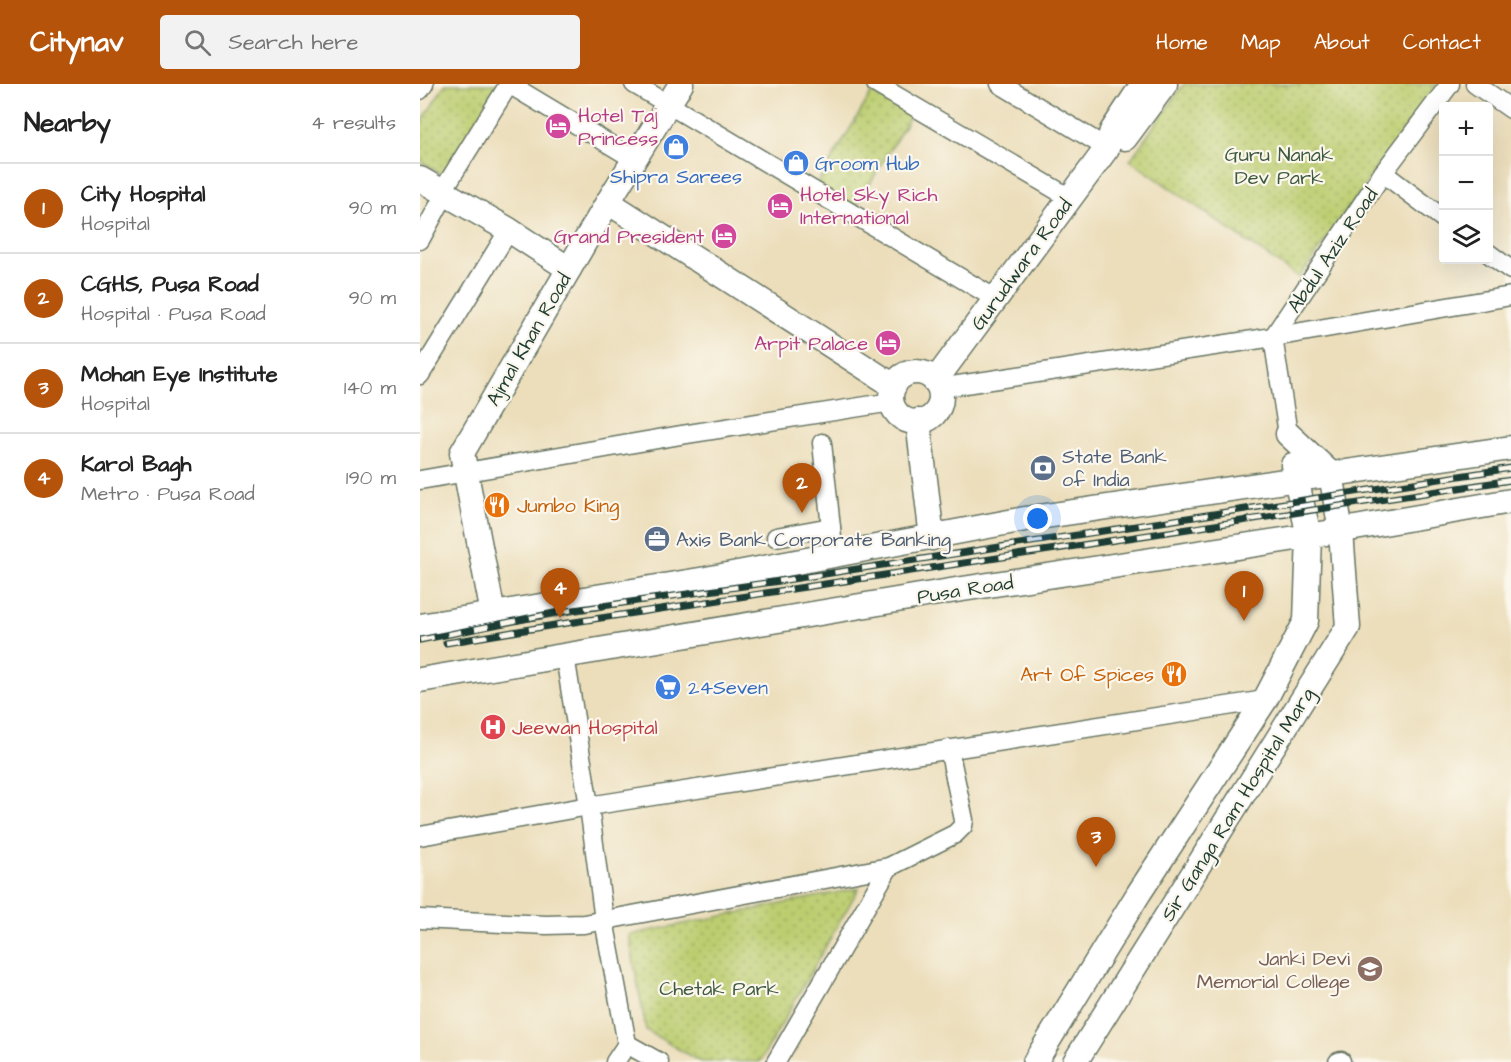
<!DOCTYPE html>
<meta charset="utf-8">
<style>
body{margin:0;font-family:"Architects Daughter",sans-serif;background:#f2f2f2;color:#222}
.controls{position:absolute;right:18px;top:18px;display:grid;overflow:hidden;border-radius:6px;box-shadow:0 6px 24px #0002}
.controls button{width:54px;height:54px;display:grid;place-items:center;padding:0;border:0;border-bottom:2px solid #e0e0e0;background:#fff;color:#222;font:30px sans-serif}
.you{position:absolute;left:618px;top:435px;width:21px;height:21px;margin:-15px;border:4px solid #fff;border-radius:50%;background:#1a73e8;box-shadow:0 0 0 9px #1a73e833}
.badge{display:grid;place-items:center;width:39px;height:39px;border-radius:50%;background:#b45309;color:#fff;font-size:20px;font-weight:700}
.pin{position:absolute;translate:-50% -50px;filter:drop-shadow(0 2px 3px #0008)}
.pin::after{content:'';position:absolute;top:32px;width:21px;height:18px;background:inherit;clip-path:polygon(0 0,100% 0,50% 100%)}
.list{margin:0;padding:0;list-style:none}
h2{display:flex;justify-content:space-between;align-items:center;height:78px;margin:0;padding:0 24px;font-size:26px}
h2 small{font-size:20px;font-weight:400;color:#767676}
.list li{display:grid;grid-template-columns:39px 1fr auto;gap:18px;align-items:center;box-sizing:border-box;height:90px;padding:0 24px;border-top:2px solid #e0e0e0}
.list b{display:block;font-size:22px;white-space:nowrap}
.list p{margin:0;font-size:20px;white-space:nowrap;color:#767676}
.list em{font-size:20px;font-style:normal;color:#767676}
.icon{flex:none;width:33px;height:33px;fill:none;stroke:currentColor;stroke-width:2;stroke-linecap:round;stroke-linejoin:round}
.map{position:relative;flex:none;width:1091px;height:978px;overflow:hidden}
header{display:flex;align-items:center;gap:36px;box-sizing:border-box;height:84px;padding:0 30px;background:#b45309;color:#fff}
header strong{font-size:28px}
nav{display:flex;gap:33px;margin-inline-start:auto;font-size:21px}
.search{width:420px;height:54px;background:#f2f2f2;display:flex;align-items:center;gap:15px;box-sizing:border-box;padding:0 21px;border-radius:6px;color:#767676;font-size:22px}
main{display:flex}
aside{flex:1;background:#fff}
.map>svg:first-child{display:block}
.park{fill:url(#park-dots);stroke:#6e8552;stroke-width:1.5}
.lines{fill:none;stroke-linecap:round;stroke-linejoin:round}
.street-casing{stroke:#677563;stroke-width:21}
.secondary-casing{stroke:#677563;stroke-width:27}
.street{stroke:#fff;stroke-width:18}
.secondary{stroke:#fff;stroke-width:24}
.rail-casing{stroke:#1f3d34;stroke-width:7}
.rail{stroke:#fbf7ec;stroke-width:4.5;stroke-dasharray:14;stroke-linecap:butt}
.labels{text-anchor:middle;stroke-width:4.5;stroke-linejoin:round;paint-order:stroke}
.hotel-label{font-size:20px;fill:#b23c85;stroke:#fbf7ec;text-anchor:start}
.park-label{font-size:20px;fill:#3e5a40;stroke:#fbf7ec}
.shop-label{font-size:20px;fill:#366cbe;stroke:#fbf7ec;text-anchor:start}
.street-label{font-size:20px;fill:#1f3d34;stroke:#fbf7ec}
.service-label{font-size:20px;fill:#4e5e75;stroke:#fbf7ec;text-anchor:start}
.food-label{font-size:20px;fill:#c56008;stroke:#fbf7ec;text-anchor:start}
.health-label{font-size:20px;fill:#be3a42;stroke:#fbf7ec;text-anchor:start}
.education-label{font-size:20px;fill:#785e54;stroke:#fbf7ec;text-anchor:end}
</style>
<header>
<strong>Citynav</strong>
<div class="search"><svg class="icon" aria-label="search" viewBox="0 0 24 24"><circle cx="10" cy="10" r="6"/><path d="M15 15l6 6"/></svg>Search here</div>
<nav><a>Home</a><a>Map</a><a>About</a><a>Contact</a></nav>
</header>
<main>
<aside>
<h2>Nearby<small>4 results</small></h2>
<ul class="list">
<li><span class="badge">1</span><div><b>City Hospital</b><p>Hospital</p></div><em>90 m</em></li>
<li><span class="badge">2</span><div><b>CGHS, Pusa Road</b><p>Hospital · Pusa Road</p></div><em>90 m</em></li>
<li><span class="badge">3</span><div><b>Mohan Eye Institute</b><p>Hospital</p></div><em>140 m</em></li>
<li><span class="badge">4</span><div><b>Karol Bagh</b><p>Metro · Pusa Road</p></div><em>190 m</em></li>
</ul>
</aside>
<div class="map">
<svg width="1091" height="978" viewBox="0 0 1091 978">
<defs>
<pattern id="park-dots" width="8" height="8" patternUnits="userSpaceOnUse" patternTransform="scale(1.5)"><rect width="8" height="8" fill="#bccd70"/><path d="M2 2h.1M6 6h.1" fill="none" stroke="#98a85d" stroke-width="1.8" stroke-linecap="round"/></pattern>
</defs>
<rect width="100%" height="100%" fill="#fbf7ec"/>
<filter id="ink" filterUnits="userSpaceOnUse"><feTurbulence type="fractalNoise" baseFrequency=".0167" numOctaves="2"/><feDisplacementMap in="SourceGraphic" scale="12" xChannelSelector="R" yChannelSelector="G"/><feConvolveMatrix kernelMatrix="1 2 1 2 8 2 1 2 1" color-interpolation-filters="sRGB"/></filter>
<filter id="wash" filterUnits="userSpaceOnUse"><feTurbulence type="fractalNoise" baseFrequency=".008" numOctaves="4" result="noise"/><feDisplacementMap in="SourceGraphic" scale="24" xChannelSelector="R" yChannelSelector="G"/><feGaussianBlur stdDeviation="1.35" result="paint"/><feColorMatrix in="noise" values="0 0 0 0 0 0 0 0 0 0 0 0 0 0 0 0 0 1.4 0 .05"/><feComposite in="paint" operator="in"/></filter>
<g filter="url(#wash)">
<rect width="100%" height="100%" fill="#ecdebb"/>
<g class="park">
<path d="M 25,0 L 80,0 L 26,93 L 0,77 L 0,41 Z"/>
<path d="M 764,0 L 1017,0 L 879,194 L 710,76 Z"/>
<path d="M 452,8 L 491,31 L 436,123 L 397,100 Z"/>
<path d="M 439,804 L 340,978 L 280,978 L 226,946 L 209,851 Z"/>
</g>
</g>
<g filter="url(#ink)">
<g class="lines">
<defs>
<g id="street">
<path d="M 89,0 L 214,75"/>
<path d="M 214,0 L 576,215"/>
<path d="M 456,0 L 650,114"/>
<path d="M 580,0 L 687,64"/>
<path d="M 1055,0 L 1091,25"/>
<path d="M 0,6 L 4,0"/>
<path d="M 963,89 L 1024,135"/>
<path d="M 22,108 L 89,0"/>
<path d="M 0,156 L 25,110"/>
<path d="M 1068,169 L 1091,186"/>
<path d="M 0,291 L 89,146"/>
<path d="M 519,304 L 853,253 L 1091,212"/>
<path d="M 868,350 L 853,253 L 963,89 L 1030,0"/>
<path d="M 402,359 L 414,472"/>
<path d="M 0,396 L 261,351 L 472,318"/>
<path d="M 356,453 L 411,443"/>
<path d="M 0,752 L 169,722 L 145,572"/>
<path d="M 0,835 L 126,841 L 164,840 L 469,783 L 535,750 L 543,742 L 544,736 L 529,665"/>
<path d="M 207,960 L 239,978"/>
<path d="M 195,978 L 207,960 L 184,836 L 169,722 L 845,616"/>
<path d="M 356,978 L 469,783"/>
<path d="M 918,978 L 921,977"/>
</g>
<g id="secondary">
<path d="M 705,54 L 745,0"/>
<path d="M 0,95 L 89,146 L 149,185"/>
<path d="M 188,118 L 474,302"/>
<circle cx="496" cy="313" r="25"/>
<path d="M 515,297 L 687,64 L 692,47 L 723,0"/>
<path d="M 498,337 L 512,454"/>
<path d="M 73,530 L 42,369 L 188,118 L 261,0"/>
<path d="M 0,542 L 286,495 L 605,435 L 1091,364"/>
<path d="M 0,596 L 536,506 L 889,452 L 1091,417"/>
<path d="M 615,978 L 719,809 L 845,616 L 886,537 L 889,452 L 873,381"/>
<path d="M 655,978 L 928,543 L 921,447 L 911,390 L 868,350"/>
</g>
</defs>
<use href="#street" class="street-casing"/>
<use href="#secondary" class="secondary-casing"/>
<use href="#street" class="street"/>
<use href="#secondary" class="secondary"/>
<defs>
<g id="rail">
<path d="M 0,556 L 139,528 L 353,498 L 1091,384"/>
<path d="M 26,559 L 141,540 L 1091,396"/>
</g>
</defs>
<use href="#rail" class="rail-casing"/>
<use href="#rail" class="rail"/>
</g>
</g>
<defs>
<symbol id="hotel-disc" viewBox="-11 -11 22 22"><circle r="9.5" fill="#d1479c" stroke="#fbf7ec"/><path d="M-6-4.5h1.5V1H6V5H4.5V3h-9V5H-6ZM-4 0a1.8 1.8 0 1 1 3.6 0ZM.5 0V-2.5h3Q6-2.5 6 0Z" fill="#fff"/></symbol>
<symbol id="shop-disc" viewBox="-11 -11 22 22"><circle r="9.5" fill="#3f7fe0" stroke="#fbf7ec"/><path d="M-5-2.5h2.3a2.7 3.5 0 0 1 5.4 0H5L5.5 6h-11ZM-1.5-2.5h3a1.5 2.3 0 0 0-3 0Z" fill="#fff"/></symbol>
<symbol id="bank-disc" viewBox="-11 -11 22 22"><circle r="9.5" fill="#5c6f8a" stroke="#fbf7ec"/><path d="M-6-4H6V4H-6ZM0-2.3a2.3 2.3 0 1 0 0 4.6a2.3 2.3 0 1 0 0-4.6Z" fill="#fff"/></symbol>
<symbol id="restaurant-disc" viewBox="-11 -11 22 22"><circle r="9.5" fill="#e8710a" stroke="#fbf7ec"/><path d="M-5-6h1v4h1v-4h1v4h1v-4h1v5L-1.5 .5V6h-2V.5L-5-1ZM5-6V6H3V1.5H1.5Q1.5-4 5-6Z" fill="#fff"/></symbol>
<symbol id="office-disc" viewBox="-11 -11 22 22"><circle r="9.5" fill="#5c6f8a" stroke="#fbf7ec"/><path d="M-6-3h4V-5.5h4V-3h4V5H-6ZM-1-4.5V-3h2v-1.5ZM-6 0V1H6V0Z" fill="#fff"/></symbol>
<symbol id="supermarket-disc" viewBox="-11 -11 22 22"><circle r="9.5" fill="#3f7fe0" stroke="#fbf7ec"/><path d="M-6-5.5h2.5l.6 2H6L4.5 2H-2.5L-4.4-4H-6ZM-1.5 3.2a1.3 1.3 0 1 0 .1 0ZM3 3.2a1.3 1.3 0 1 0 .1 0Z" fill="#fff"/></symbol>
<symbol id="hospital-disc" viewBox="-11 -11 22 22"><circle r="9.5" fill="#e0444e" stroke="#fbf7ec"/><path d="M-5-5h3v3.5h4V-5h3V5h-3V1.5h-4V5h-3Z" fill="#fff"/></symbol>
<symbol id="university-disc" viewBox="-11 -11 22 22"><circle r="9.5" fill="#8d6e63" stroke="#fbf7ec"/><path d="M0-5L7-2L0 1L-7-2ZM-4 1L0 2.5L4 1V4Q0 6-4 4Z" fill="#fff"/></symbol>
</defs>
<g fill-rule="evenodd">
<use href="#hotel-disc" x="123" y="27" width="30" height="30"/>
<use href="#shop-disc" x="241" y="48" width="30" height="30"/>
<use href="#shop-disc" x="361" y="64" width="30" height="30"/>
<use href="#hotel-disc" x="345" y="107" width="30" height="30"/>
<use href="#hotel-disc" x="289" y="137" width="30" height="30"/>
<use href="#hotel-disc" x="453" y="244" width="30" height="30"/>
<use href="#bank-disc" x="608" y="369" width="30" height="30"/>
<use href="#restaurant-disc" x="62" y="406" width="30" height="30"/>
<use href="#office-disc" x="222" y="440" width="30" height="30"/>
<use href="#restaurant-disc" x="739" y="575" width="30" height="30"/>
<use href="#supermarket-disc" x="233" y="588" width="30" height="30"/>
<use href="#hospital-disc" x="58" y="628" width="30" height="30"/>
<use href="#university-disc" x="935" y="870" width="30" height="30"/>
</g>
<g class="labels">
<g class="hotel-label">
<text x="158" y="38">Hotel Taj<tspan x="158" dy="23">Princess</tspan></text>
<text x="380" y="117">Hotel Sky Rich<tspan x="380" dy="23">International</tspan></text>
<text x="284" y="159" text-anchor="end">Grand President</text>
<text x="448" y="266" text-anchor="end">Arpit Palace</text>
</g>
<g class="park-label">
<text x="859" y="77">Guru Nanak<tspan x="859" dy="23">Dev Park</tspan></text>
<text x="299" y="911">Chetak Park</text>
</g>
<g class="shop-label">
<text x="395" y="86">Groom Hub</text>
<text x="256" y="99" text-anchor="middle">Shipra Sarees</text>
<text x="268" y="610">24Seven</text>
</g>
<g class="street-label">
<text transform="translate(912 166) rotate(-56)" y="7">Abdul Aziz Road</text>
<text transform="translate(601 180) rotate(-54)" y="7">Gurudwara Road</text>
<text transform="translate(108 255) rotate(-60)" y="7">Ajmal Khan Road</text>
<text transform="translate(545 505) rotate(-9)" y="7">Pusa Road</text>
<text transform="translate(817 720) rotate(-58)" y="7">Sir Ganga Ram Hospital Marg</text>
</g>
<g class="service-label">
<text x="642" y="379">State Bank<tspan x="642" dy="23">of India</tspan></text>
<text x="256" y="462">Axis Bank Corporate Banking</text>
</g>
<g class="food-label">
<text x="97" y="428">Jumbo King</text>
<text x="734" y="597" text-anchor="end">Art Of Spices</text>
</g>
<g class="health-label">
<text x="92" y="650">Jeewan Hospital</text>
</g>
<g class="education-label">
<text x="930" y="881">Janki Devi<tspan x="930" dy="23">Memorial College</tspan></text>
</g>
</g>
</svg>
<div class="controls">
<button>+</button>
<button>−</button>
<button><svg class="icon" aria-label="layers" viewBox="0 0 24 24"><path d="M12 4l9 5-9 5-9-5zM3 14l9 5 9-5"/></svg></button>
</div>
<div class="you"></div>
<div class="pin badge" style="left:824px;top:537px">1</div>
<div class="pin badge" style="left:382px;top:429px">2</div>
<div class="pin badge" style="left:676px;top:783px">3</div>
<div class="pin badge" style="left:140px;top:534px">4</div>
</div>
</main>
